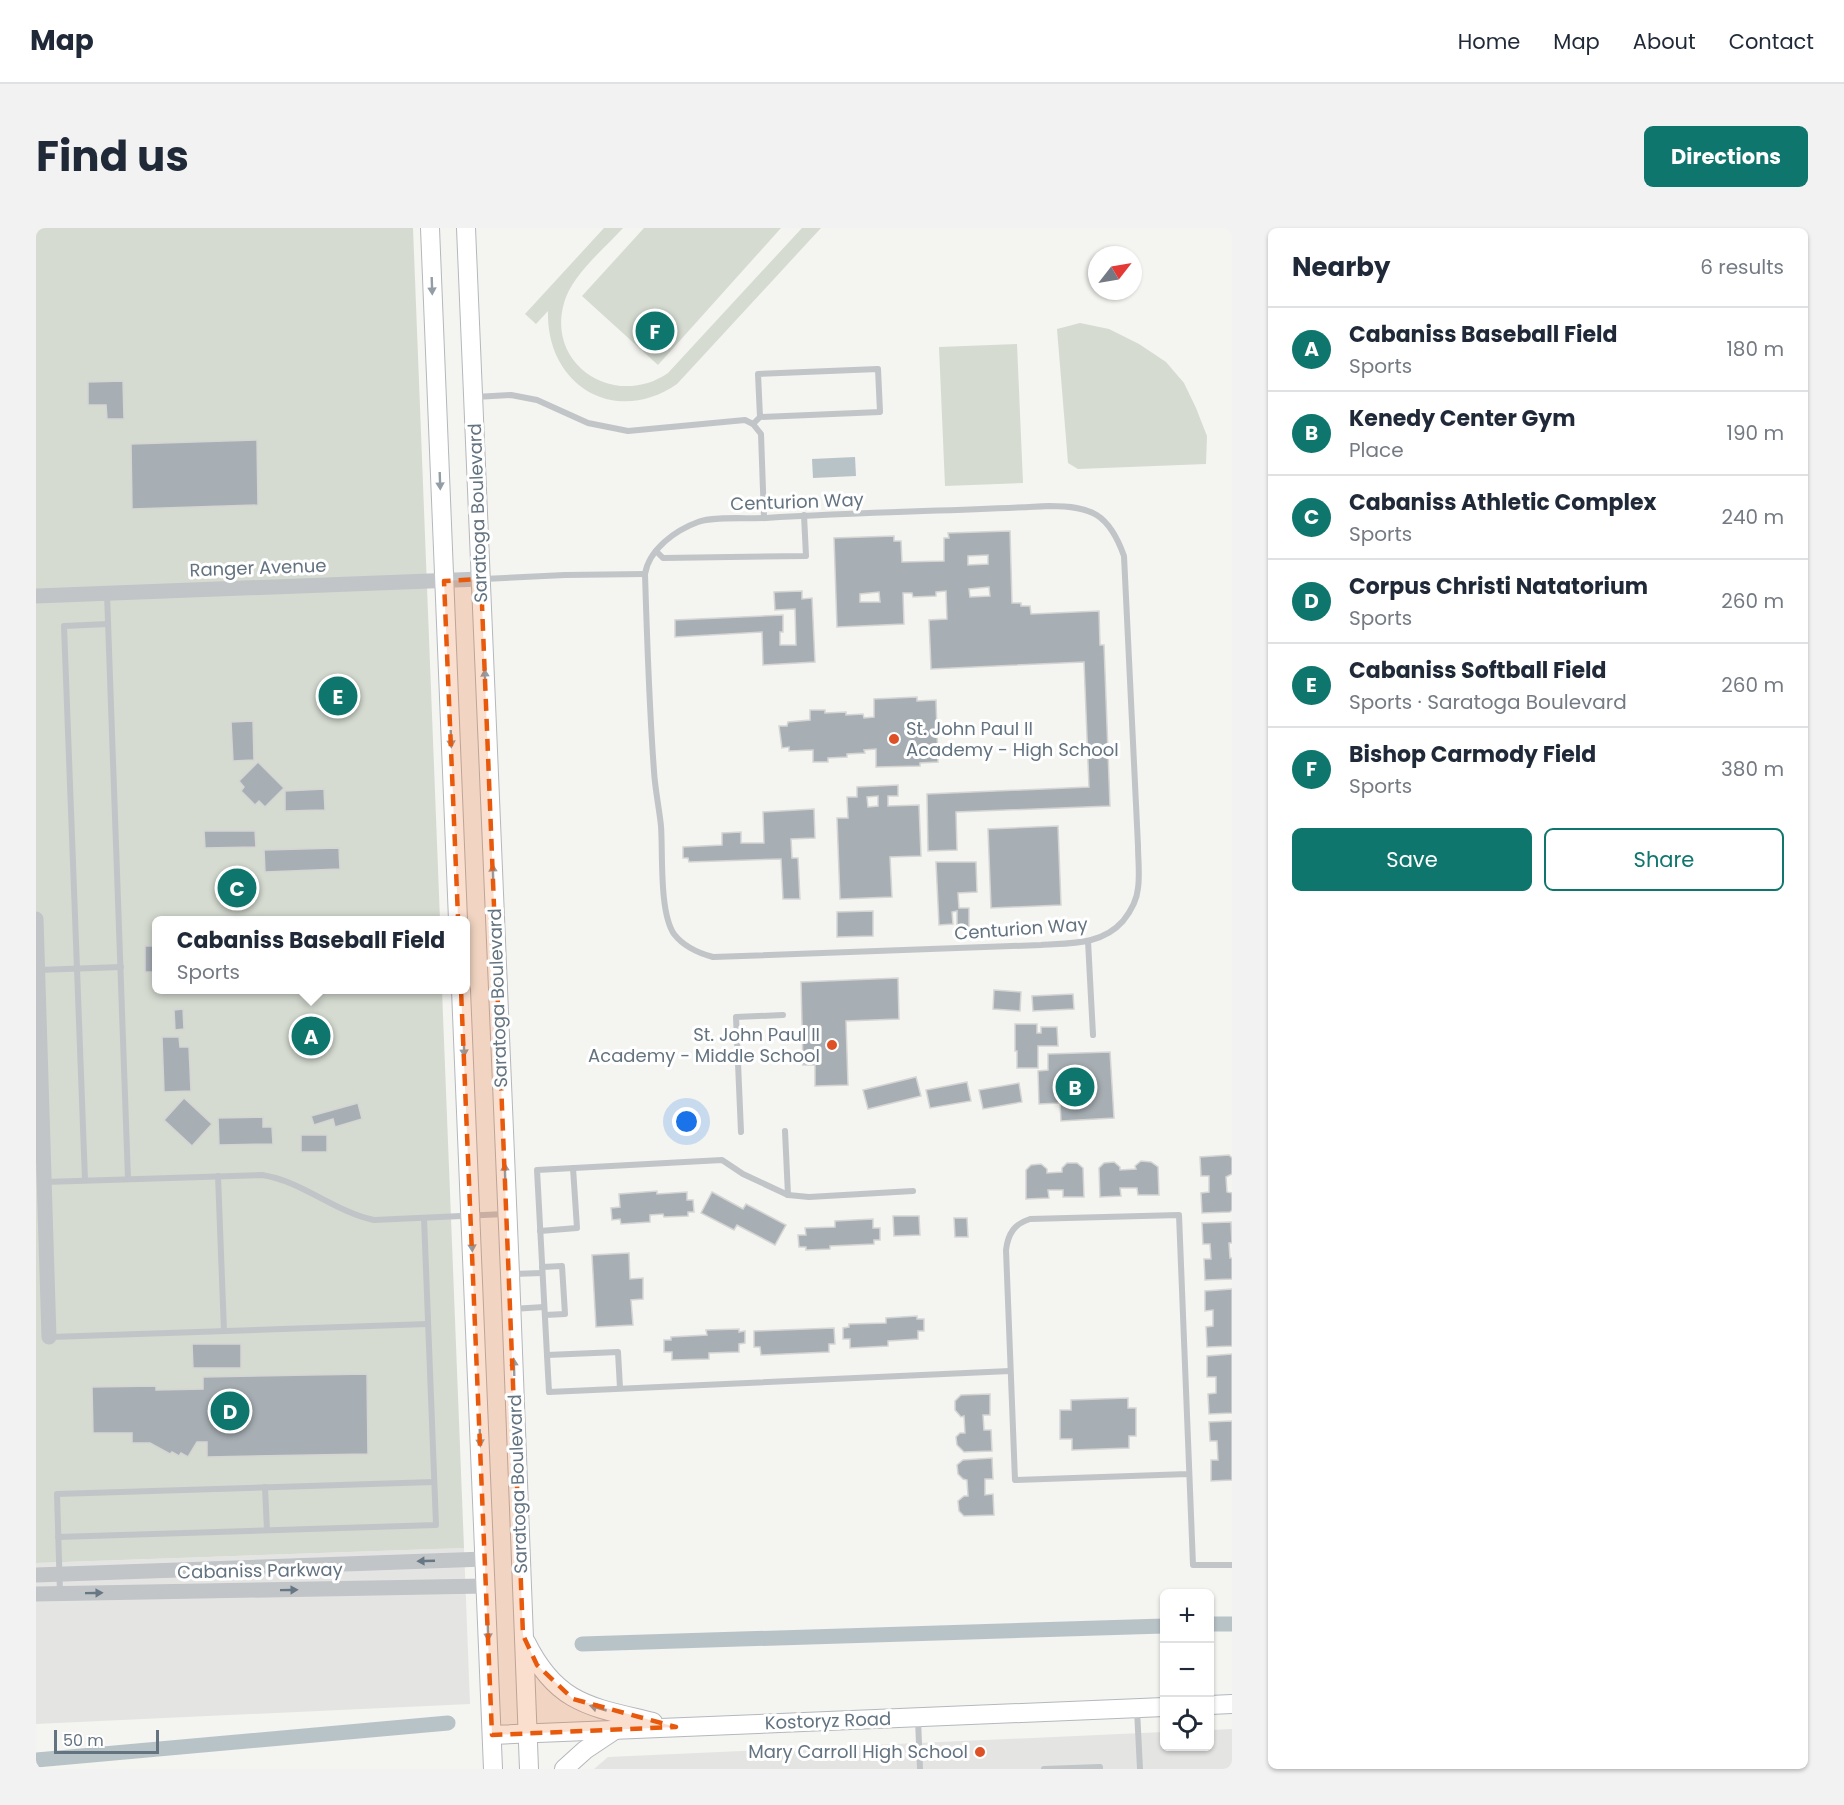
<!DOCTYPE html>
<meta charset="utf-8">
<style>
body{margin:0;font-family:Poppins,sans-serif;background:#f2f2f3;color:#1f2937}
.controls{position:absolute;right:18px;bottom:18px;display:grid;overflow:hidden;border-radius:9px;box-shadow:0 2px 4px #0004}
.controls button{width:54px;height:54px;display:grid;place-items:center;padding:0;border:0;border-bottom:2px solid #e0e1e3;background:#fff;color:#1f2937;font:30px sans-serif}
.compass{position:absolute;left:1052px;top:18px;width:54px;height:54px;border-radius:50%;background:#fff;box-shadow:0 2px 4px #0004;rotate:59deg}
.scale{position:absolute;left:18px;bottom:15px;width:105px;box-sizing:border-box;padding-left:6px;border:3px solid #637380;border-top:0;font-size:16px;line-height:21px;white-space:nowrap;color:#637380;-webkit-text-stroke:4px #fff;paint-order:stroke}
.you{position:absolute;left:651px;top:894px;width:21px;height:21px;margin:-15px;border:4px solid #fff;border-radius:50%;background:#1a73e8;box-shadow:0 0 0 9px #1a73e833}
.badge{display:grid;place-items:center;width:39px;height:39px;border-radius:50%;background:#0f766e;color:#fff;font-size:20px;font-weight:700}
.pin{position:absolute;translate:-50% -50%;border:3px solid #fff;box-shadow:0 2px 6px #0006}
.popup{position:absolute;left:116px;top:688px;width:318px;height:78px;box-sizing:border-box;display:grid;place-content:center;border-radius:9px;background:#fff;filter:drop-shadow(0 2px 4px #0005);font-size:20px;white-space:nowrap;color:#747a83}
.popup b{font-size:22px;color:#1f2937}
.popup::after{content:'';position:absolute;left:50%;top:100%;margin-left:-12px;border:12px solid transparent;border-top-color:#fff}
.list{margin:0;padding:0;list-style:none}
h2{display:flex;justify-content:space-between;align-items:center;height:78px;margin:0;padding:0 24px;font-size:26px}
h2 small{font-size:20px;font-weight:400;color:#747a83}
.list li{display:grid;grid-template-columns:39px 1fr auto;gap:18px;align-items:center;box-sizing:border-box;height:84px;padding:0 24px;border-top:2px solid #e0e1e3}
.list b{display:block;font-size:22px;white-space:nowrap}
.list p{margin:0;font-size:20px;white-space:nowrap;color:#747a83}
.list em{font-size:20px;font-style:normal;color:#747a83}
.actions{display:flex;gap:12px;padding:18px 24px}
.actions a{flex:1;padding:14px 0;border:2px solid #0f766e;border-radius:9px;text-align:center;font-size:21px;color:#0f766e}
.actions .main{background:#0f766e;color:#fff}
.icon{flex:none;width:33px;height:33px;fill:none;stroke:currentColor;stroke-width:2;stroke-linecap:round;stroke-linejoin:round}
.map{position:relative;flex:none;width:1196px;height:1541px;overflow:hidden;border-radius:9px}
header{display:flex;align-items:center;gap:36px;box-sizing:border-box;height:84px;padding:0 30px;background:#fff;border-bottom:2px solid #e0e1e3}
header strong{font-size:28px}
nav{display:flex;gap:33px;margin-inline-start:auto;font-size:21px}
.intro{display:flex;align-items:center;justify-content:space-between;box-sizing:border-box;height:144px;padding:0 36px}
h1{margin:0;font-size:42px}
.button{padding:15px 27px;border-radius:9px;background:#0f766e;color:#fff;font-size:21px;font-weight:700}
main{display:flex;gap:36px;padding:0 36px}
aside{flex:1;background:#fff;border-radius:9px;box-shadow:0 2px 4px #0004}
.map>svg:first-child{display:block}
.built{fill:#e4e5e3}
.green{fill:#d5dbd1}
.water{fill:#b8c3c7}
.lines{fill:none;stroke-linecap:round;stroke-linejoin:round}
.canal{stroke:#b8c3c7;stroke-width:15}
.building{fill:#a7afb4;stroke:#d5d5d3;stroke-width:1.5;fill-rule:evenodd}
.secondary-casing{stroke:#b4b8bc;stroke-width:20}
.service{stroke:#c1c5c8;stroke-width:6}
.tertiary{stroke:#c1c5c8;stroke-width:15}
.secondary{stroke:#fff;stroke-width:18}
.oneway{fill:#929da6}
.oneway2{fill:#687784}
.marked{fill:#e8590c;fill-opacity:0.2;stroke:#e8590c;stroke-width:4.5;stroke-dasharray:12 8;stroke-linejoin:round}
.poi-dot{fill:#de5025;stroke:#fff;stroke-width:2}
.labels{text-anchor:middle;stroke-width:6;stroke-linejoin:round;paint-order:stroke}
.street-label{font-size:18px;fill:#637380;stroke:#fff}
.poi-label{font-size:18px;fill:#637380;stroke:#fff;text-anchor:end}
</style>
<header>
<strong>Map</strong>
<nav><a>Home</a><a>Map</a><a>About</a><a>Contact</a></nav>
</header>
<div class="intro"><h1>Find us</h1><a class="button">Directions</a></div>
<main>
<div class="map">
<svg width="1196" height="1541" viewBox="0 0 1196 1541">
<rect width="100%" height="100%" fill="#f4f4f0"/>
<g class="built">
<path d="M 428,1320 L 434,1476 L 0,1496 L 0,1335 Z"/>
<path d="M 1196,1501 L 1196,1541 L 558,1541 L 572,1529 L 1128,1504 L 1128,1518 L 1174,1518 L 1174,1502 Z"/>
</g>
<g class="green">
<path d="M 0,0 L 377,0 L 404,692 L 121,692 L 121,762 L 406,762 L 428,1320 L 0,1335 Z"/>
<path d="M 568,0 L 587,0 C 568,21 535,48 528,75 C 510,138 580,181 632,145 L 766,0 L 785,0 L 641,156 C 579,199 510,157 512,83 L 500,96 L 489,86 Z"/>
<path d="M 608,0 L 745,0 L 622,137 L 546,68 Z"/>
<path d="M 1044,95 L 1073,101 L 1103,116 L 1130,134 L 1148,155 L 1160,180 L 1171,208 L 1170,236 L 1042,241 L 1032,235 L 1021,101 Z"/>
<path d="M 981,116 L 987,255 L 909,258 L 903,119 Z"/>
</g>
<path class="water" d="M 819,229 L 820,248 L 777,250 L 776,231 Z"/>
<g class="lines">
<g class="canal">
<path d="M 1174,1396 L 1196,1396"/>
<path d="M 546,1416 L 1128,1398"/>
<path d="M 0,1532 L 412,1495"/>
</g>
</g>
<g class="building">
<path d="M 87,153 L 88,191 L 71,191 L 70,177 L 52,177 L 52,154 Z"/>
<path d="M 221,212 L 222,277 L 96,281 L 95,216 Z"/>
<path d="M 974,303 L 976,375 L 985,375 L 985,378 L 994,378 L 995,386 L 1063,383 L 1064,417 L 1068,417 L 1074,578 L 920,584 L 921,622 L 892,623 L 891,566 L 1053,559 L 1048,434 L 895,441 L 893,392 L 911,391 L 910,363 L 900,364 L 900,368 L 877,369 L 876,365 L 867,365 L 868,396 L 801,399 L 798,310 L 858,308 L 858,313 L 865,313 L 866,334 L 908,333 L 908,310 L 913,310 L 912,305 ZM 952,327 L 952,336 L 932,337 L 932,328 ZM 953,359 L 954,368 L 934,369 L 933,361 ZM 843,364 L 844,374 L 824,374 L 824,366 Z"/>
<path d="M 766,363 L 766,371 L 776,370 L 779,434 L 727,437 L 726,404 L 639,409 L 639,392 L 747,387 L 747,404 L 744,404 L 744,417 L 760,417 L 759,381 L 739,382 L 738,364 Z"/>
<path d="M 881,469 L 881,473 L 900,472 L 902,534 L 884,535 L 884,538 L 840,539 L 840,521 L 828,522 L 829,525 L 811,526 L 811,529 L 792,530 L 792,534 L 777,534 L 777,522 L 753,523 L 753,519 L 746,520 L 743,498 L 751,498 L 752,494 L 774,492 L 774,482 L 789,482 L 789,485 L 810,484 L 810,487 L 827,486 L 828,490 L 838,489 L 838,471 Z"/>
<path d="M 217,493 L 218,532 L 197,533 L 195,494 Z"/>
<path d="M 222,534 L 248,560 L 229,579 L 223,573 L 219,577 L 205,563 L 208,559 L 203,553 Z"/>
<path d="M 862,557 L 862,568 L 852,568 L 852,578 L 883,577 L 885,628 L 854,629 L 856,669 L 804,671 L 801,590 L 812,590 L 811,569 L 821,569 L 821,559 ZM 842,568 L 842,578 L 832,579 L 831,569 Z"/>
<path d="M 288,561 L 289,582 L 249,583 L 249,563 Z"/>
<path d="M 778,581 L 779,610 L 755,611 L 756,630 L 762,630 L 764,671 L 747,671 L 745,631 L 653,634 L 652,630 L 647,630 L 647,619 L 686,617 L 686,605 L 705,604 L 705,615 L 728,615 L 727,584 Z"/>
<path d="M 1022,598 L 1025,677 L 955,680 L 952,601 Z"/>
<path d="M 168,603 L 219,603 L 220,619 L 169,620 Z"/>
<path d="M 303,620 L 304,641 L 229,644 L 228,622 Z"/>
<path d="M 900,634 L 940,634 L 941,664 L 922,665 L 923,680 L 933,680 L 933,700 L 921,701 L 921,683 L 916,684 L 917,696 L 903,697 Z"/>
<path d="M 837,683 L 837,708 L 801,709 L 801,684 Z"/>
<rect x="109" y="718" width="12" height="26"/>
<path d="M 862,750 L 863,791 L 810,793 L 812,857 L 779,858 L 779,837 L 767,837 L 765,754 Z"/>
<path d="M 958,762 L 985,764 L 984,783 L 957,781 Z"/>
<path d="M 1037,766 L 1038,781 L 997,783 L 996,768 Z"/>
<path d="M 147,781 L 148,801 L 139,802 L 138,782 Z"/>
<path d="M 979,796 L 1001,796 L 1001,805 L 1005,805 L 1005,799 L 1021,799 L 1022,818 L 1002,818 L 1002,840 L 981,840 L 981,823 L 979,823 Z"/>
<path d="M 126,809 L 143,809 L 144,819 L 153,819 L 155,863 L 128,864 Z"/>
<path d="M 1074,824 L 1078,890 L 1025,893 L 1024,875 L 1003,876 L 1002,843 L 1012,842 L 1012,826 Z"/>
<path d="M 880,849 L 885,868 L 832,881 L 827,862 Z"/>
<path d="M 931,854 L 935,873 L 894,880 L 890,862 Z"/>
<path d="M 983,855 L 986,874 L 947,881 L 943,862 Z"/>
<path d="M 148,870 L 176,896 L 156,918 L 128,892 Z"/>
<path d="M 322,875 L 326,891 L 299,899 L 297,891 L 278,897 L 275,888 Z"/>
<path d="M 227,889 L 227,899 L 236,899 L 237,916 L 183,917 L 182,890 Z"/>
<rect x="265" y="907" width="26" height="17"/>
<path d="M 1193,927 L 1196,930 L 1196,946 L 1190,949 L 1191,964 L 1196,965 L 1196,982 L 1194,984 L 1166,985 L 1165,965 L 1173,964 L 1173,948 L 1165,948 L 1164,929 Z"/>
<path d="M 1105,933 L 1115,934 L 1122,939 L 1123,967 L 1102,967 L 1101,960 L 1084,960 L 1085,968 L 1064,969 L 1063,940 L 1068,935 L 1078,934 L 1084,939 L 1084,942 L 1100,941 L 1099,938 Z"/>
<path d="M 1031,935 L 1041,935 L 1047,940 L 1048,969 L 1027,969 L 1027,962 L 1012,962 L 1013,970 L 990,971 L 990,942 L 995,937 L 1005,936 L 1011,941 L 1011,945 L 1026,944 L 1026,940 Z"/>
<path d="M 621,963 L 621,966 L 651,964 L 651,972 L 657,972 L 658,984 L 652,984 L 652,988 L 628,989 L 627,986 L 614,987 L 614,994 L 585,996 L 584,991 L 576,992 L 575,980 L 584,979 L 583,966 Z"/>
<path d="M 676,964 L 707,981 L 710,976 L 750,997 L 739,1017 L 701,997 L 698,1002 L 665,985 Z"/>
<path d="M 857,988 L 883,988 L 884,1007 L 858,1008 Z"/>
<path d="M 918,990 L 931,990 L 932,1009 L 919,1009 Z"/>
<path d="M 837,991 L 837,1000 L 844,1000 L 844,1012 L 838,1012 L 838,1016 L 794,1018 L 794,1021 L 770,1022 L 770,1019 L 763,1019 L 762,1007 L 770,1007 L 769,1000 L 799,999 L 799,993 Z"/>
<path d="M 1195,994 L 1196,1015 L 1193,1015 L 1194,1030 L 1196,1030 L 1196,1051 L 1169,1052 L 1168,1031 L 1175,1031 L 1174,1016 L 1167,1016 L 1166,995 Z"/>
<path d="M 593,1025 L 594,1051 L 607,1050 L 607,1071 L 595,1072 L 597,1097 L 560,1099 L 556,1027 Z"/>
<path d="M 1196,1061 L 1196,1118 L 1171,1119 L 1170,1099 L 1177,1098 L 1177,1082 L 1169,1083 L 1169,1063 Z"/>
<path d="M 881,1088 L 881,1091 L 888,1091 L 888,1103 L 882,1103 L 882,1111 L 852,1113 L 852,1118 L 814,1120 L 814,1111 L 807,1111 L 807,1100 L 813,1099 L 813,1096 L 850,1095 L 850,1090 Z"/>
<path d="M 798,1100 L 799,1116 L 793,1116 L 793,1124 L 725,1127 L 724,1119 L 718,1119 L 718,1103 Z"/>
<path d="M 703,1101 L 703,1104 L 709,1103 L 709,1115 L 703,1116 L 703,1124 L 673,1125 L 673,1131 L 636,1132 L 636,1124 L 628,1124 L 628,1112 L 635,1112 L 635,1109 L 671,1107 L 670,1102 Z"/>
<path d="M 156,1116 L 205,1116 L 205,1140 L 157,1140 Z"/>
<path d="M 1196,1126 L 1196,1185 L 1173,1186 L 1172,1166 L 1180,1165 L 1180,1149 L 1171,1149 L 1171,1128 Z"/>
<path d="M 331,1146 L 332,1226 L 171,1229 L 171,1214 L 161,1214 L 152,1229 L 145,1225 L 143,1228 L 136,1224 L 134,1226 L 114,1215 L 96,1215 L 96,1205 L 57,1205 L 56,1159 L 120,1158 L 120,1162 L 167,1161 L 167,1149 Z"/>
<path d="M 954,1166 L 954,1187 L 947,1187 L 948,1202 L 955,1202 L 956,1223 L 928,1224 L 921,1217 L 920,1209 L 924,1205 L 929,1205 L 928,1188 L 925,1189 L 919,1182 L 919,1173 L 925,1167 Z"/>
<path d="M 1092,1170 L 1092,1180 L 1100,1180 L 1100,1208 L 1093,1208 L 1093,1220 L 1036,1222 L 1036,1211 L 1024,1211 L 1024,1182 L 1035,1182 L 1035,1172 Z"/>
<path d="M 1196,1193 L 1196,1252 L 1175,1253 L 1175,1232 L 1182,1232 L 1181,1213 L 1174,1213 L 1173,1194 Z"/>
<path d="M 956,1230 L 957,1251 L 949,1251 L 949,1267 L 957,1266 L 958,1287 L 928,1288 L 923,1283 L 922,1273 L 928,1268 L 932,1268 L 931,1252 L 927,1251 L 922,1246 L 921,1237 L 927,1232 Z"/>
</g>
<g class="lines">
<defs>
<g id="secondary">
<path d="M 394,0 L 422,692"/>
<path d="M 430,0 L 474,1046 L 493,1541"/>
<path d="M 425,762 L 457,1541"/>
<path d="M 490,1414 C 521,1477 556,1479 617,1494"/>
<path d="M 1174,1477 L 1196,1476"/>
<path d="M 456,1507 L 1128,1479"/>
<path d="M 528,1541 L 549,1522 L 579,1502"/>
</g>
</defs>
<use href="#secondary" class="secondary-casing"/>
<g class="service">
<path d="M 439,169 L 475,167 L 501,172 L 552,195 L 592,203 L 709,192 L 717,196 L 725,206 L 728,290"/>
<path d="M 717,196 L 724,189 L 722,146 L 842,141 L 844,184 L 724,189"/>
<path d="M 1013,278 C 1056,278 1073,286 1088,328 L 1102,618 C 1102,631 1104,646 1102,660 C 1101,672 1095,683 1087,693 C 1066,717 1035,715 1005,717 L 677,729 C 662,725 648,719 638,706 C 623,684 627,625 625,598 C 623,579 619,561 618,543 C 613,477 611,412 609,346 C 613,321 640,302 662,294 C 676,288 713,291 730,290 C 824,284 918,283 1013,278 Z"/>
<path d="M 620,323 L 627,330 L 770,328 L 768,287"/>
<path d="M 448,351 L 529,347 L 609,346"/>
<path d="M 71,366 L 92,951"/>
<path d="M 1052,713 L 1057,807"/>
<path d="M 2,742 L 85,739"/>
<path d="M 749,903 L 752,967"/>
<path d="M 705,904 L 700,789 L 747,787"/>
<path d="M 182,948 L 188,1103"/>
<path d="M 49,952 L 28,398 L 72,396"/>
<path d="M 9,954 L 226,947 C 266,953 299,984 338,992 L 469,986"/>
<path d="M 877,963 L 773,969 L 752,967 L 707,946 L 686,932 L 501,942 L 513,1164 L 974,1143"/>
<path d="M 504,1003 L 541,1000 L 537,940"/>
<path d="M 506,1039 L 526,1038 L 529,1086 L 509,1087"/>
<path d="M 477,1046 L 506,1045"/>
<path d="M 476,1081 L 508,1079"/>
<path d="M 15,1109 L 392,1096"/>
<path d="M 511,1127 L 582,1124 L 584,1160"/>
<path d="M 1152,1246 L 979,1252 L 970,1022 C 972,1006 978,996 994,991 L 1143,987 L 1157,1337 L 1196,1337"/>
<path d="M 229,1259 L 231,1302"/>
<path d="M 22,1309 L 400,1297 L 388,990"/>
<path d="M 24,1365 L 21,1266 L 398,1254"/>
<path d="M 1101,1482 L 1104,1541"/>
<path d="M 882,1491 L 884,1541"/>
<path d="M 1008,1541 L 1064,1539 L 1064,1541"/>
</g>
<g class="tertiary">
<path d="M 0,368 L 445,351"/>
<path d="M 0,691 L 13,1109"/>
<path d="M 0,1347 L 449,1331"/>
<path d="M 0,1366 L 450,1358"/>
</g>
<use href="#secondary" class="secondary"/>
</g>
<defs><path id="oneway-solid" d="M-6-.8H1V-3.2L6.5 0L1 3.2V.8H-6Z" transform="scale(1.5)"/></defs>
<g class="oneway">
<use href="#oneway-solid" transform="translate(396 58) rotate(88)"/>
<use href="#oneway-solid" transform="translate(404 253) rotate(88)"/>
<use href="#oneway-solid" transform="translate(449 450) rotate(-92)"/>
<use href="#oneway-solid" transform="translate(415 511) rotate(88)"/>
<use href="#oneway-solid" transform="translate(457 645) rotate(-92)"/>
<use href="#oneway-solid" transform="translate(428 820) rotate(88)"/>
<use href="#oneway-solid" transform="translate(469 944) rotate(-92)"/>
<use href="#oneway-solid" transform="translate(436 1015) rotate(88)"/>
<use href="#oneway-solid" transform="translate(478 1139) rotate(-92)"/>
<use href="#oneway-solid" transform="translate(444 1210) rotate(88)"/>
<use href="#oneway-solid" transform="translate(452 1404) rotate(88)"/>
<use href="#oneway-solid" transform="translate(562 1480) rotate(-164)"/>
</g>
<g class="oneway2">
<use href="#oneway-solid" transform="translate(390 1333) rotate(178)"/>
<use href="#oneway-solid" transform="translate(253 1362) rotate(-1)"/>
<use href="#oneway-solid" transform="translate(58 1365) rotate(-1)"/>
</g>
<path class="marked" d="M 445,351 L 487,1407 L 501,1437 L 537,1471 L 640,1499 L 456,1507 L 408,353 Z"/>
<g class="poi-dot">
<circle cx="858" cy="511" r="6"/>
<circle cx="796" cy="817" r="6"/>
<circle cx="944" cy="1524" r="6"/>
</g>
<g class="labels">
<g class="street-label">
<text transform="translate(761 274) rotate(-2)" y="6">Centurion Way</text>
<text transform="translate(442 285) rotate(-92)" y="6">Saratoga Boulevard</text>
<text transform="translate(222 340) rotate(-2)" y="6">Ranger Avenue</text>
<text transform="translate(985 701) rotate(-4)" y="6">Centurion Way</text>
<text transform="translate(462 770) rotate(-92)" y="6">Saratoga Boulevard</text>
<text transform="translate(482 1256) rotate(-92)" y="6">Saratoga Boulevard</text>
<text transform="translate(224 1343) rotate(-1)" y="6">Cabaniss Parkway</text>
<text transform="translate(792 1493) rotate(-2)" y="6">Kostoryz Road</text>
</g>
<g class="poi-label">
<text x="870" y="507" text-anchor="start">St. John Paul II<tspan x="870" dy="21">Academy - High School</tspan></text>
<text x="784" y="813">St. John Paul II<tspan x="784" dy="21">Academy - Middle School</tspan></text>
<text x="932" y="1530">Mary Carroll High School</text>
</g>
</g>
</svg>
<div class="controls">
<button>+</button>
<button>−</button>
<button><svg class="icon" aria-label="locate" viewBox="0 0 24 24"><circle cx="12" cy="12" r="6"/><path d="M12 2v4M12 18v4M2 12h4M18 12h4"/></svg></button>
</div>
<svg class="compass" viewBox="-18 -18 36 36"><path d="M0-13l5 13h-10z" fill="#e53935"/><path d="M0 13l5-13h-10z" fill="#747a83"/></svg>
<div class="scale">50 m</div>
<div class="you"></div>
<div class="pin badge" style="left:275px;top:808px">A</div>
<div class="popup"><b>Cabaniss Baseball Field</b>Sports</div>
<div class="pin badge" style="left:1039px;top:859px">B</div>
<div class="pin badge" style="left:201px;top:660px">C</div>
<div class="pin badge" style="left:194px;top:1183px">D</div>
<div class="pin badge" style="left:302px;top:468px">E</div>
<div class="pin badge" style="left:619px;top:103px">F</div>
</div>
<aside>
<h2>Nearby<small>6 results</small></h2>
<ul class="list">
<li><span class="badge">A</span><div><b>Cabaniss Baseball Field</b><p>Sports</p></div><em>180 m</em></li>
<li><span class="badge">B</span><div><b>Kenedy Center Gym</b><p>Place</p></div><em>190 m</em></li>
<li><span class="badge">C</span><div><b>Cabaniss Athletic Complex</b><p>Sports</p></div><em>240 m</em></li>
<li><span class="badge">D</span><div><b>Corpus Christi Natatorium</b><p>Sports</p></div><em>260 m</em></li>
<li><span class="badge">E</span><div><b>Cabaniss Softball Field</b><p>Sports · Saratoga Boulevard</p></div><em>260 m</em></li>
<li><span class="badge">F</span><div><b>Bishop Carmody Field</b><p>Sports</p></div><em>380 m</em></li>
</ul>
<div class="actions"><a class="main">Save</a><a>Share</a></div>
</aside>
</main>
